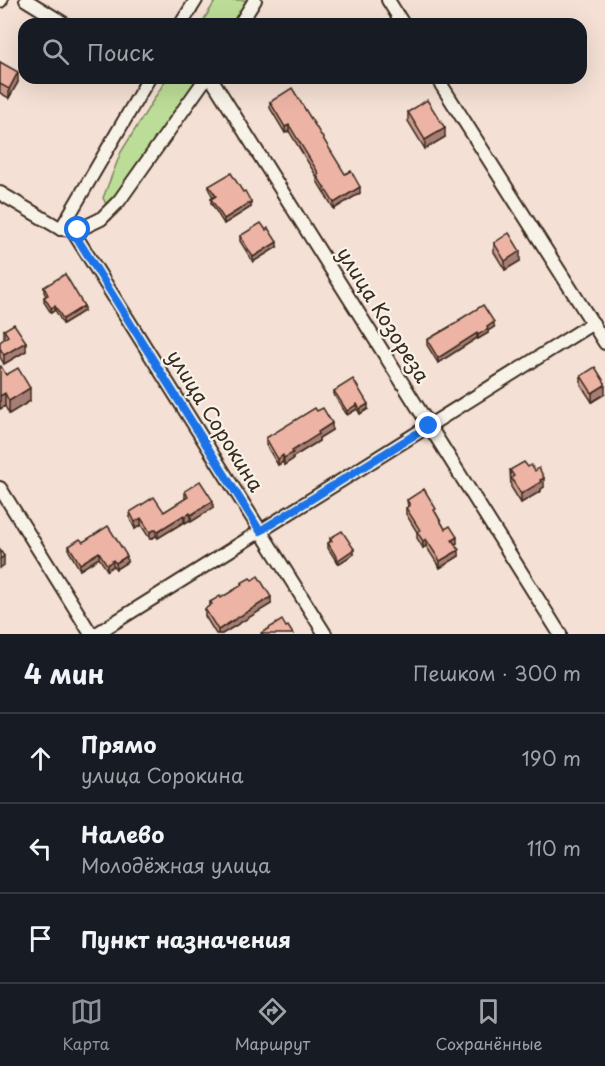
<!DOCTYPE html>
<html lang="ru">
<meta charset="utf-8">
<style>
body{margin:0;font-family:"Playpen Sans",sans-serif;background:#242831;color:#f1f3f6}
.stop{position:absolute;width:18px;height:18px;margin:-14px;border:4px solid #1a73e8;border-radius:50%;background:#fff}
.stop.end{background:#1a73e8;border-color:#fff;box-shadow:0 2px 6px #0008}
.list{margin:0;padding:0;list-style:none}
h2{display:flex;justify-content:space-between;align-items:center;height:78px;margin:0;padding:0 24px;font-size:26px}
h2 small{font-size:20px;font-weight:400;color:#9ea1a6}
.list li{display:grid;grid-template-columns:39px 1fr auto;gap:18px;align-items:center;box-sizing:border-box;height:90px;padding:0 24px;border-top:2px solid #363941}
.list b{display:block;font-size:22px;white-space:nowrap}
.list p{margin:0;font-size:20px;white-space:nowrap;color:#9ea1a6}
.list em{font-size:20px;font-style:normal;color:#9ea1a6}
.icon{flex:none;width:33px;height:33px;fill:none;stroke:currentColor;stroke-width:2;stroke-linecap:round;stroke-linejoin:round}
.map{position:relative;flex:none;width:605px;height:634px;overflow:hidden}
.search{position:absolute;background:#171b24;box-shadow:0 6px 24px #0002;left:18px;right:18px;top:18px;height:66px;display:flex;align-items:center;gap:15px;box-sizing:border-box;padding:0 21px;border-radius:18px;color:#9ea1a6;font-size:22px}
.sheet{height:348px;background:#171b24}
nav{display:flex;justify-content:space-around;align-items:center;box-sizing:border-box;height:84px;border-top:2px solid #363941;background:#171b24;font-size:16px;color:#9ea1a6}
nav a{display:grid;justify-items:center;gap:3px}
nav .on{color:#8c9099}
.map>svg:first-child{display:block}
.green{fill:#bcdd97;stroke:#7c845a;stroke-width:1.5}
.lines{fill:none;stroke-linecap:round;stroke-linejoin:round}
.minor-casing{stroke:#3b2a1e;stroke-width:16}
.minor{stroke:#f7f3e8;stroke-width:12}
.wall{fill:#cc9b8e;stroke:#3b2a1e;stroke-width:1.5}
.shaded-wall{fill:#a67e74;stroke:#3b2a1e;stroke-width:1.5}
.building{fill:#edb4a5;stroke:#3b2a1e;stroke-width:1.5}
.route{stroke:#1a73e8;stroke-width:8}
.labels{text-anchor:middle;stroke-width:4.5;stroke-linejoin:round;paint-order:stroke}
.street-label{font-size:20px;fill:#3b2a1e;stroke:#f7f3e8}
</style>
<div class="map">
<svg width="605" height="634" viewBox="0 0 605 634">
<rect width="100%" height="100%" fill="#f4e0d4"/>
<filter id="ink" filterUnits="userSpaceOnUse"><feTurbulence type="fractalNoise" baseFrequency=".0167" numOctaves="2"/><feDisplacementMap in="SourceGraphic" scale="12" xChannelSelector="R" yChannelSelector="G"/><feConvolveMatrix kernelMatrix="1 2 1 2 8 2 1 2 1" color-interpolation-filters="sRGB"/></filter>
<g filter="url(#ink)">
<g class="green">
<path d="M 216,0 L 251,0 L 236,24 L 201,24 Z"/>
<path d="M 167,78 L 201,78 L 117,197 L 106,204 L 103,198 L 121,152 Z"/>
</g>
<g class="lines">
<defs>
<g id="minor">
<path d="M 26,0 L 65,24"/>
<path d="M 388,0 L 403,24"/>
<path d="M 0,1 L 1,0"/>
<path d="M 181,24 L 196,0"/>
<path d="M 240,24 L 255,0"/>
<path d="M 211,78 L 560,634"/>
<path d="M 437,78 L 605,343"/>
<path d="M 0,193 L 61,229"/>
<path d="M 61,229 L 78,230 L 101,219 L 119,201 L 206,78"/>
<path d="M 61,229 L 149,78"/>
<path d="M 72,230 L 325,634"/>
<path d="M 0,488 L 91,634"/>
<path d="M 96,634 L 593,323"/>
</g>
</defs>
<use href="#minor" class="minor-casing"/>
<use href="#minor" class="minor"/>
</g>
<g class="wall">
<path d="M 0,62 L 18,82 L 9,98 L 0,93 Z"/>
<path d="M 270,102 L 345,174 L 360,193 L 334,209 L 317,181 L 317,177 L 289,131 L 285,133 L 270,108 Z"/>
<path d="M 408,112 L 445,137 L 425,149 L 408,121 Z"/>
<path d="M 209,186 L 251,207 L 224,224 L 211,203 L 211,199 L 213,197 L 209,190 Z"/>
<path d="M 240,236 L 277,247 L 253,262 L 240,241 Z"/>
<path d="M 494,243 L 520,261 L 505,270 L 494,252 Z"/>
<path d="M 44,287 L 84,311 L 63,324 L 55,310 L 51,313 L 44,302 L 44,297 L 46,296 L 44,292 Z"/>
<path d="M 459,320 L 494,327 L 488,331 L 488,333 L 478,339 L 477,338 L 438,363 L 427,345 L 427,340 L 459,321 Z"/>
<path d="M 4,330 L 26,351 L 4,364 L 0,357 L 0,342 L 4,339 Z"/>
<path d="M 0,367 L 30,401 L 9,414 L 5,406 L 0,409 Z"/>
<path d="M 581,376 L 605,383 L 592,402 L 581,385 Z"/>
<path d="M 334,391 L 368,409 L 360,414 L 357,409 L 347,415 L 334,395 Z"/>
<path d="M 317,411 L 332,430 L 319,438 L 319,441 L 293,457 L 293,459 L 284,465 L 283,462 L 278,465 L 266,445 L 266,438 Z"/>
<path d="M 528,467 L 544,487 L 541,489 L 541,491 L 521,503 L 511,487 L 510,470 Z"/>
<path d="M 185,491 L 213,508 L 191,522 L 190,520 L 185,523 L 184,522 L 158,538 L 156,536 L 150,539 L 141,525 L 135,529 L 130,519 L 130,512 L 164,512 L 185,499 Z"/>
<path d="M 407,500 L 436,513 L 445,529 L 457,543 L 455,544 L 459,556 L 440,568 L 426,546 L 423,548 L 417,538 L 417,532 L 406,514 L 406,508 L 408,507 Z"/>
<path d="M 330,538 L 354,554 L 338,564 L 328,548 L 328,543 L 330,542 Z"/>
<path d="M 83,542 L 127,562 L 116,569 L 113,566 L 107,570 L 99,558 L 80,570 L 69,551 L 69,546 Z"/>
<path d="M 241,583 L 271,604 L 222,634 L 216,634 L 205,616 L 205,609 L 210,605 L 210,602 L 221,598 L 241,586 Z"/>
</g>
<g class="shaded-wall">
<path d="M 18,72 L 18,82 L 9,98 L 9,89 Z"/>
<path d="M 289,125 L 289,131 L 285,133 L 285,127 Z"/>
<path d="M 445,128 L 445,137 L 425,149 L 425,140 Z"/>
<path d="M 360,187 L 360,193 L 334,209 L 334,203 Z"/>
<path d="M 251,202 L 251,207 L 224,224 L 224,219 Z"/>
<path d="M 277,242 L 277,247 L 253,262 L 253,257 Z"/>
<path d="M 520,251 L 520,261 L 505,270 L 505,261 Z"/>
<path d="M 55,306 L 55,310 L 51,313 L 51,308 Z"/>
<path d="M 84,306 L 84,311 L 63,324 L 63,319 Z"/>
<path d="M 494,322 L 494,327 L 488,331 L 488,333 L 478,339 L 478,335 L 487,327 Z"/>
<path d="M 477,333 L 477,338 L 438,363 L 438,358 Z"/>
<path d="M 26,342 L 26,351 L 4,364 L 4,355 Z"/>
<path d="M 605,385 L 605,394 L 592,402 L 592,393 Z"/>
<path d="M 30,388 L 30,401 L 9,414 L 9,401 Z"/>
<path d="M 5,393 L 5,406 L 0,409 L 0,396 Z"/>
<path d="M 357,404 L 357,409 L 347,415 L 347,411 Z"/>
<path d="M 368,404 L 368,409 L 360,414 L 360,409 Z"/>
<path d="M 332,423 L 332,430 L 319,438 L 319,441 L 293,457 L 293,459 L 284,465 L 284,458 L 292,451 L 318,432 Z"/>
<path d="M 283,455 L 283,462 L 278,465 L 278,459 Z"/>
<path d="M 544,478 L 544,487 L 541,489 L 541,491 L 521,503 L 521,494 Z"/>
<path d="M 213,501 L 213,508 L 191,522 L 191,515 Z"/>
<path d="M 190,513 L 190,520 L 185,523 L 185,516 Z"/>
<path d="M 184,515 L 184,522 L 158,538 L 158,531 Z"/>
<path d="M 141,518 L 141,525 L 135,529 L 135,522 Z"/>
<path d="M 156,529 L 156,536 L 150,539 L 150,532 Z"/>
<path d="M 457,537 L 457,543 L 452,546 L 452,540 Z"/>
<path d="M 426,539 L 426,546 L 423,548 L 423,541 Z"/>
<path d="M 354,549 L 354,554 L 338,564 L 338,560 Z"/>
<path d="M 459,550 L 459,556 L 440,568 L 440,561 Z"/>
<path d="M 99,552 L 99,558 L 80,570 L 80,564 Z"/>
<path d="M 4,556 L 4,565 L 0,568 L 0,559 Z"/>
<path d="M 127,556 L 127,562 L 116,569 L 116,563 Z"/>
<path d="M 113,560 L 113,566 L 107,570 L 107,565 Z"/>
<path d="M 271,597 L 271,604 L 222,634 L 218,634 L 218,630 Z"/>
</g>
<g class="building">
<path d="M 0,62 L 18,72 L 9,89 L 0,84 Z"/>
<path d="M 292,88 L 345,174 L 351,171 L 360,187 L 334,203 L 317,176 L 319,174 L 289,125 L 285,127 L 270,102 Z"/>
<path d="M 427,100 L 445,128 L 425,140 L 408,112 Z"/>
<path d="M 231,173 L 243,192 L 245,191 L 251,202 L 224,219 L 211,199 L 216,196 L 209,186 Z"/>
<path d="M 261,223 L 266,230 L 268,228 L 277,242 L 253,257 L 240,236 Z"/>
<path d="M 509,233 L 520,251 L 505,261 L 494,243 Z"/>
<path d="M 65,274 L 84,306 L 63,319 L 55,306 L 51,308 L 44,297 L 48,295 L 44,287 Z"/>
<path d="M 483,305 L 494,322 L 487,327 L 488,329 L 478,335 L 477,333 L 438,358 L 427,340 L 460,321 L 459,320 Z"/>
<path d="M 14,324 L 26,342 L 4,355 L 0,348 L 0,342 L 8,336 L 4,330 Z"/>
<path d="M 1,366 L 6,375 L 18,368 L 30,388 L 9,401 L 5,393 L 0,396 L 0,367 Z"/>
<path d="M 595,367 L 605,383 L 605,385 L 592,393 L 581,376 Z"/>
<path d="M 353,379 L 368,404 L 360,409 L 357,404 L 347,411 L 334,391 Z"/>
<path d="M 315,408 L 317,411 L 323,408 L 332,423 L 318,432 L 319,434 L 292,451 L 293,453 L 284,458 L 283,455 L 278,459 L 266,438 Z"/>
<path d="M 524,462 L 528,467 L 531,465 L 535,471 L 539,468 L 544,478 L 540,480 L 541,482 L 521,494 L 511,478 L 514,476 L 510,470 Z"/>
<path d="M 200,481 L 213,501 L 191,515 L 190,513 L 185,516 L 184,515 L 158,531 L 156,529 L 150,532 L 141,518 L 135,522 L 130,512 L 154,497 L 164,512 L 188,497 L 185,491 Z"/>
<path d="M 424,489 L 436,509 L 434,510 L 445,529 L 450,526 L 457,537 L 452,540 L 459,550 L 440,561 L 426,539 L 423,541 L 417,532 L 420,530 L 406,508 L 410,505 L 407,500 Z"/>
<path d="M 108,526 L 127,556 L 116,563 L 113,560 L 107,565 L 99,552 L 80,564 L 69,546 L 80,539 L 83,542 Z"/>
<path d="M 342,531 L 354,549 L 338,560 L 328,543 L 332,541 L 330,538 Z"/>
<path d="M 0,550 L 4,556 L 0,559 Z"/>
<path d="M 258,576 L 271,597 L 218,630 L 205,609 L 212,604 L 210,602 L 220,596 L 221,598 L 242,585 L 241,583 L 250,578 L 252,580 Z"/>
<path d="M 282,620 L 286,627 L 288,626 L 293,634 L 261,634 L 261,633 Z"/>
</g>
</g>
<g class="lines" filter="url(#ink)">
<path class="route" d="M 78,230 L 72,230 L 260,531 L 429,426"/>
</g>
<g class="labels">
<g class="street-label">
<text transform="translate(383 315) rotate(58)" y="7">улица Козореза</text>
<text transform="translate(215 421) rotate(58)" y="7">улица Сорокина</text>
</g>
</g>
</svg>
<div class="stop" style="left:78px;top:230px"></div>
<div class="stop end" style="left:429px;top:426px"></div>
<div class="search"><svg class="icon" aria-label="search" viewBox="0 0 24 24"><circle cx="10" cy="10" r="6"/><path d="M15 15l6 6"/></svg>Поиск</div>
</div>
<section class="sheet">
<h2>4 мин<small>Пешком · 300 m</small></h2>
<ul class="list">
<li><svg class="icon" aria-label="ahead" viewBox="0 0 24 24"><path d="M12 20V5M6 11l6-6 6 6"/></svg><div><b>Прямо</b><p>улица Сорокина</p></div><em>190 m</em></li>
<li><svg class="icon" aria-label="left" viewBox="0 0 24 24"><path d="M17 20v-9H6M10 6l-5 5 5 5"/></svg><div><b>Налево</b><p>Молодёжная улица</p></div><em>110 m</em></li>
<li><svg class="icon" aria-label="arrive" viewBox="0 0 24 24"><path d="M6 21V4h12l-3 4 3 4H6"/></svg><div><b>Пункт назначения</b></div></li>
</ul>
</section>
<nav>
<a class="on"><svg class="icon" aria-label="map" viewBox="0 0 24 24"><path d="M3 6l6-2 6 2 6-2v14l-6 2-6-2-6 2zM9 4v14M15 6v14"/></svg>Карта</a>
<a><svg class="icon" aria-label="directions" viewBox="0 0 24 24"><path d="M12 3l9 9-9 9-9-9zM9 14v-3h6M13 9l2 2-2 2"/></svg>Маршрут</a>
<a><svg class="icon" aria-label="saved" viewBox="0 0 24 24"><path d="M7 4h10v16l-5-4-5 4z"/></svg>Сохранённые</a>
</nav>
